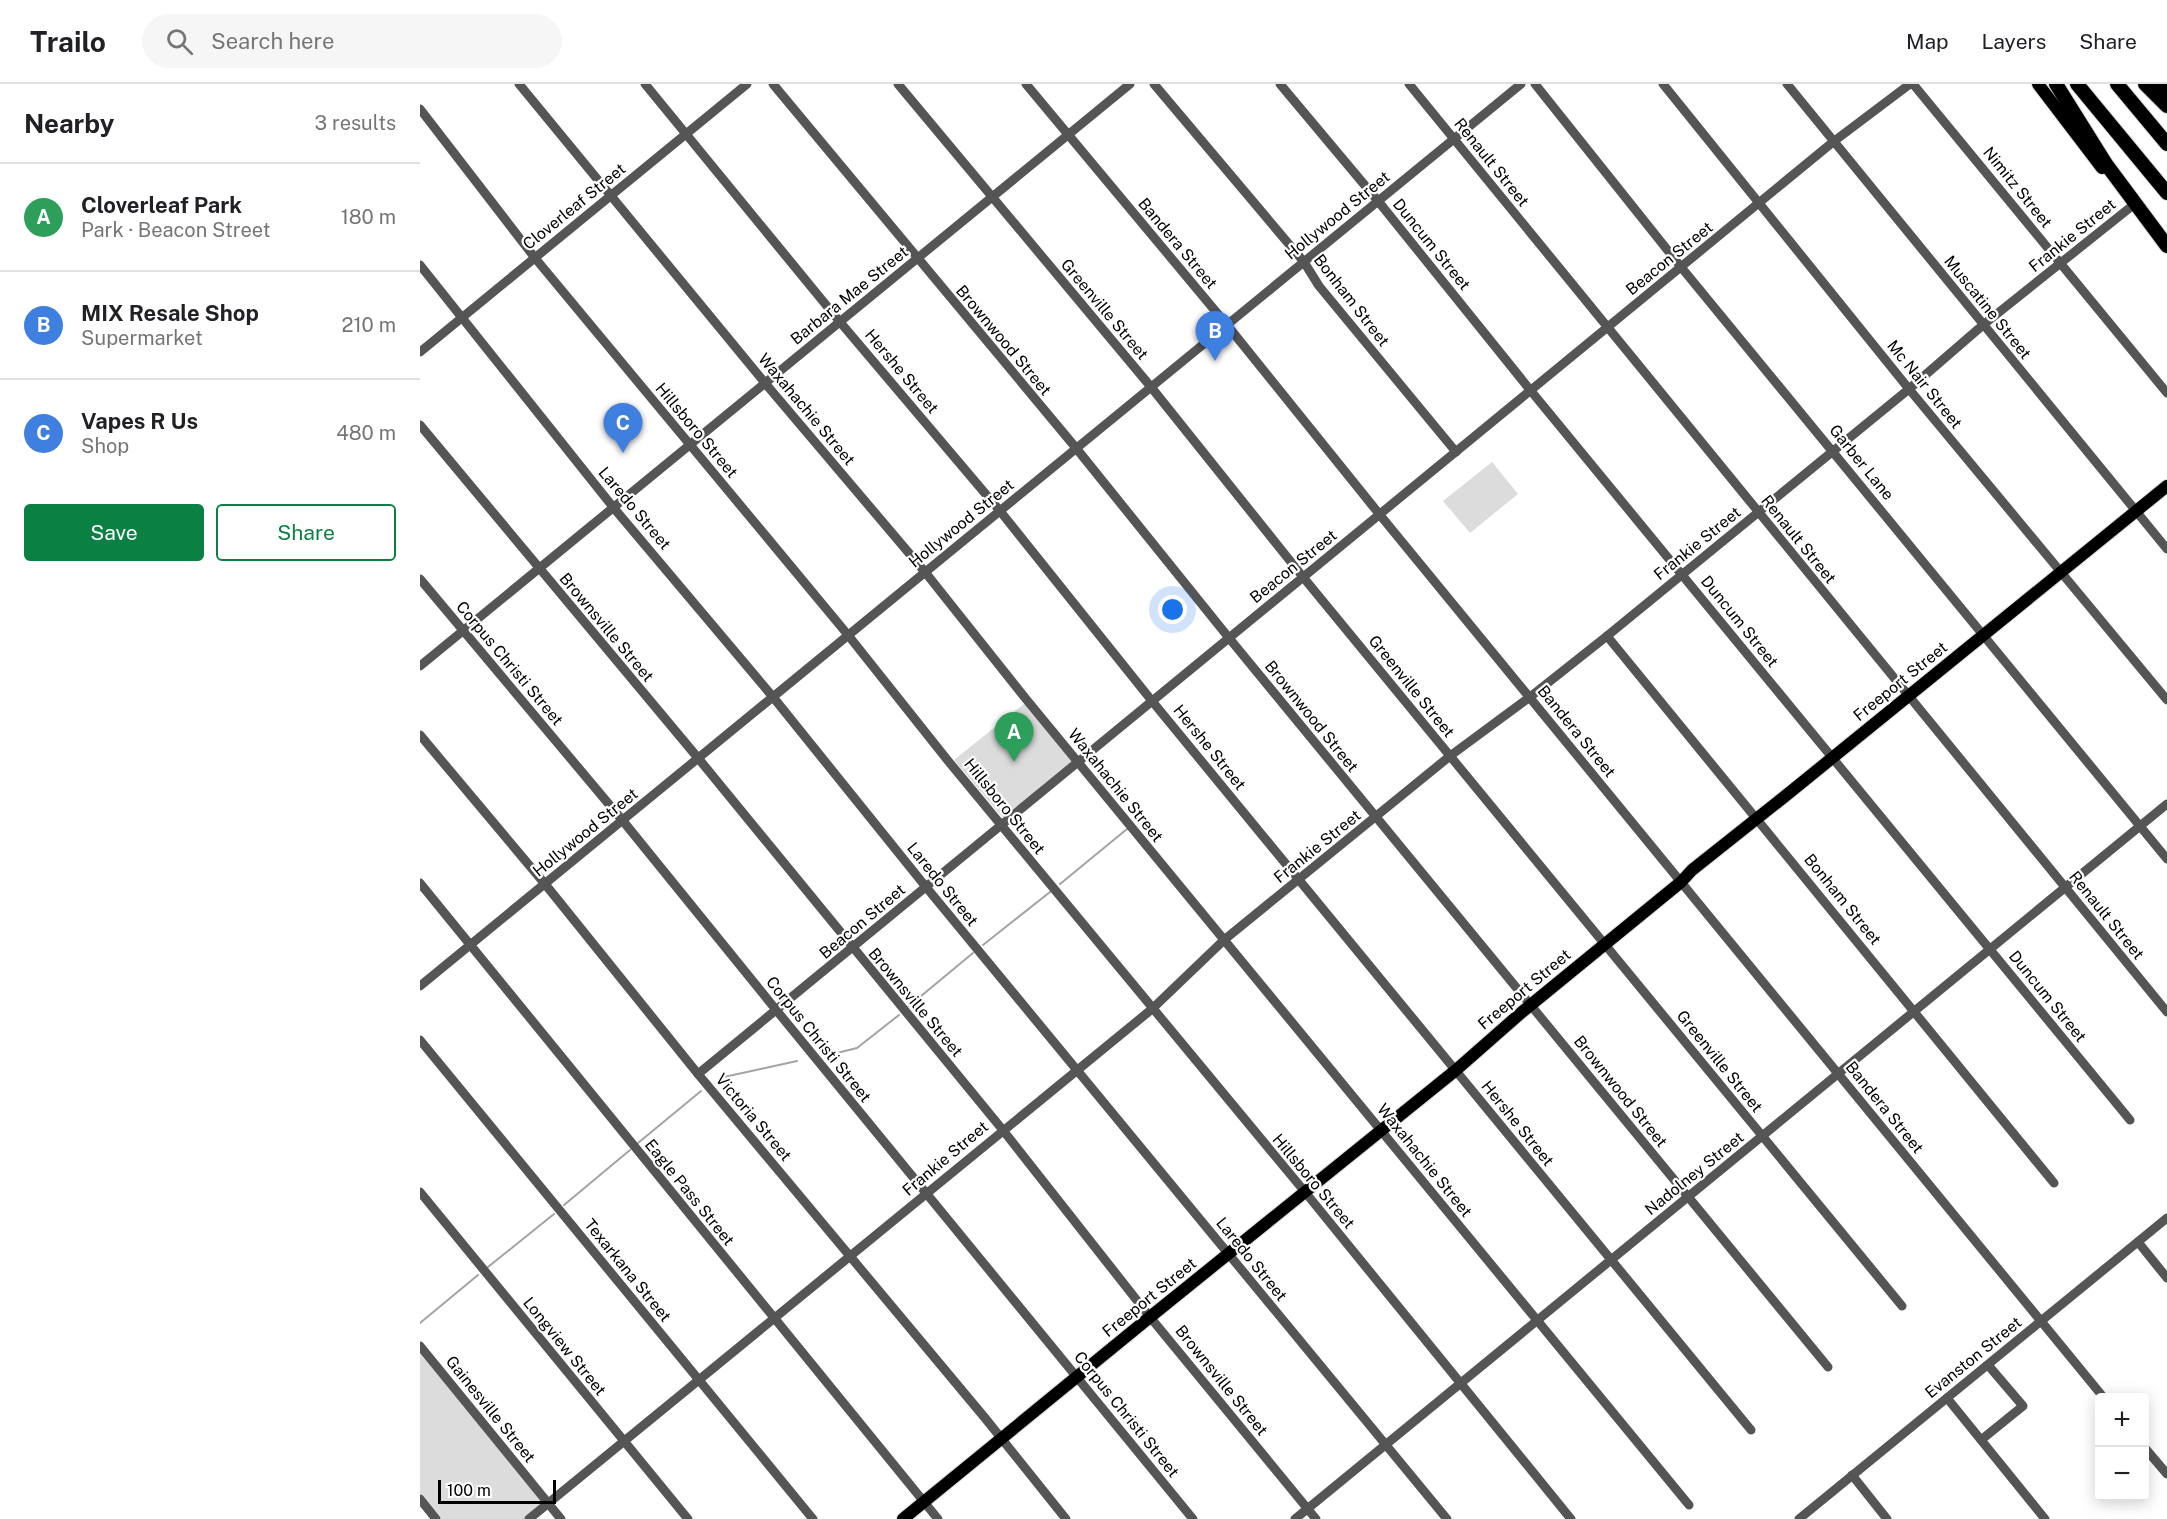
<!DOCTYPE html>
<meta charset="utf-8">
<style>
body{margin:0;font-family:"Public Sans",sans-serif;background:#f6f6f6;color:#202124}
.controls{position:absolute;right:18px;bottom:18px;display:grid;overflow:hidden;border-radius:6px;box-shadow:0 3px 15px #0003}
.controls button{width:54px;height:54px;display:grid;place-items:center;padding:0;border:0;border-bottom:2px solid #e0e0e0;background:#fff;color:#202124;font:30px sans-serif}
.scale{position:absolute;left:18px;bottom:15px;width:118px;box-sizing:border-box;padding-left:6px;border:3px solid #000;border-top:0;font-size:16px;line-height:21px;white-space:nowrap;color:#000;-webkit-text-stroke:4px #fff;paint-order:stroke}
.you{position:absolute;left:753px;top:526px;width:21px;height:21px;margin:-15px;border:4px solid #fff;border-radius:50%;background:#1a73e8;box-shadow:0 0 0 9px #1a73e833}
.badge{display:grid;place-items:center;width:39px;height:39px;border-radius:50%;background:#0b8043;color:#fff;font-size:20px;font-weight:700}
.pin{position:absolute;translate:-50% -50px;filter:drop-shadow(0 2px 3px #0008)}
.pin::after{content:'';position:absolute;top:32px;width:21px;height:18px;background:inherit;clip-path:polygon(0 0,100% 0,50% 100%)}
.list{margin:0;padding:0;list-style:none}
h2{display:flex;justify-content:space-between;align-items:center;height:78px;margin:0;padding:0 24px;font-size:26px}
h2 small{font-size:20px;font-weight:400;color:#757577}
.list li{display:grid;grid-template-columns:39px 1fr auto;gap:18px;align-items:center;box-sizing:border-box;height:108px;padding:0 24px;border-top:2px solid #e0e0e0}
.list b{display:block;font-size:22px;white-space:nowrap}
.list p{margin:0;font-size:20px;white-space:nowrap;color:#757577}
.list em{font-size:20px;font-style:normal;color:#757577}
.actions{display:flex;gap:12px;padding:18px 24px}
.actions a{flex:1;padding:14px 0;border:2px solid #0b8043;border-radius:6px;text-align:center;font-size:21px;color:#0b8043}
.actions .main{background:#0b8043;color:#fff}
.icon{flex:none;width:33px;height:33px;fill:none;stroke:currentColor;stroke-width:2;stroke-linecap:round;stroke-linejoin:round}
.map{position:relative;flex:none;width:1747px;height:1435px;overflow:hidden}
header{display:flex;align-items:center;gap:36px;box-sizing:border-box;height:84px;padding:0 30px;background:#fff;border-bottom:2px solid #e0e0e0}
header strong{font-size:28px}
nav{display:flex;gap:33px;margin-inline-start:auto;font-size:21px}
.search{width:420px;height:54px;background:#f6f6f6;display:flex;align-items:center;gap:15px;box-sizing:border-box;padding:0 21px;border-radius:33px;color:#757577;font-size:22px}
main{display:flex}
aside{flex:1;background:#fff}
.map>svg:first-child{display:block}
.green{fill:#dcdcdc}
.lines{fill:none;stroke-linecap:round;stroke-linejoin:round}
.stream{stroke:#a3a3a3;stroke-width:2}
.major-casing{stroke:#dbdbdb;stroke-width:14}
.highway-casing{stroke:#dbdbdb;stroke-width:16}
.minor{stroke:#555;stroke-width:9}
.major{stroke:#000;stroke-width:12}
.highway{stroke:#000;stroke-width:14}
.labels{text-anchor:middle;stroke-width:4.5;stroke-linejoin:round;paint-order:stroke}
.street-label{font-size:16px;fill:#000;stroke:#fff}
</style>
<header>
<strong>Trailo</strong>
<div class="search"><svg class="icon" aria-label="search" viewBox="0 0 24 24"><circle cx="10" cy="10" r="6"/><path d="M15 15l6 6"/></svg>Search here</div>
<nav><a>Map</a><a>Layers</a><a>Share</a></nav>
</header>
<main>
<aside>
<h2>Nearby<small>3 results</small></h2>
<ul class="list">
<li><span class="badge" style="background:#2e9e5b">A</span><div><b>Cloverleaf Park</b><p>Park · Beacon Street</p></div><em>180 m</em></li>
<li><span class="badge" style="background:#3f7fe0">B</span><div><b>MIX Resale Shop</b><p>Supermarket</p></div><em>210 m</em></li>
<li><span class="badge" style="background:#3f7fe0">C</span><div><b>Vapes R Us</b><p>Shop</p></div><em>480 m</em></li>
</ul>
<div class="actions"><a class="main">Save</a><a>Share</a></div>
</aside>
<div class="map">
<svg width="1747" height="1435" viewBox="0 0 1747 1435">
<rect width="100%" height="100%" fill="#fff"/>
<g class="green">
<path d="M 1072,378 L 1098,410 L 1050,449 L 1023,417 Z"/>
<path d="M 605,619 L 652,675 L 653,680 L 587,734 L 582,733 L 534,676 Z"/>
<path d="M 0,1269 L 121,1415 L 121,1421 L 104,1435 L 21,1435 L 0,1410 Z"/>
</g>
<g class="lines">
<g class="stream">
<path d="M 640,800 L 707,745"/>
<path d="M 563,861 L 630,808"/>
<path d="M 489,922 L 553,869"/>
<path d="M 413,970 L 437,964 L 479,931"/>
<path d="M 304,993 L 377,977"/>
<path d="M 218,1059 L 281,1007"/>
<path d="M 144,1121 L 210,1066"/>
<path d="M 68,1183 L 134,1130"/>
<path d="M 0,1239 L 58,1191"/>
</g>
<defs>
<g id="major">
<path d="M 1618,0 L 1682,84"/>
<path d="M 1741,0 L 1747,7"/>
<path d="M 483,1435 L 730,1233 L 1036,986 L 1102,928 L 1261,798 L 1272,786 L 1369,709 L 1747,402"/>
</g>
<g id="highway">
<path d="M 1636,0 L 1686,80 L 1747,162"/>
<path d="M 1657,0 L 1747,109"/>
<path d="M 1697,0 L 1747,60"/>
<path d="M 1725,0 L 1747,22"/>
</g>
</defs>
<use href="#major" class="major-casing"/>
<use href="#highway" class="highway-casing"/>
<g class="minor">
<path d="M 99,0 L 345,299 L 505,488 L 606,615 L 1269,1421"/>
<path d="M 225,0 L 420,238 L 580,427 L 732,617 L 1331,1346"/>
<path d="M 353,0 L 656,364 L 809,554 L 1408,1283"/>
<path d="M 478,0 L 731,303 L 883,493 L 1482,1222"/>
<path d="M 606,0 L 807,241 L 960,431 L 1684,1314"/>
<path d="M 734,0 L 884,178 L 899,202 L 1036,368"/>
<path d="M 860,0 L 958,117 L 1111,307 L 1710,1036"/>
<path d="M 989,0 L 1747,928"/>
<path d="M 1115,0 L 1261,183 L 1747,775"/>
<path d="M 1243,0 L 1489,305 L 1747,616"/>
<path d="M 1367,0 L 1747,465"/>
<path d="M 1493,0 L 1747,309"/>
<path d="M 0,25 L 115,174 L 428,551 L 529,678 L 885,1108 L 1151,1435"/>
<path d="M 0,181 L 193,423 L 353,613 L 506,803 L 1027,1435"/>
<path d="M 0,268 L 327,0"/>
<path d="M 0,341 L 278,674 L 582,1045 L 730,1233 L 896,1435"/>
<path d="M 0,495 L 203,737 L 357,927 L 773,1435"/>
<path d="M 1187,552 L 1634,1099"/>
<path d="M 0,582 L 710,0"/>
<path d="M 0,651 L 125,800 L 278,990 L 565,1334 L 646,1435"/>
<path d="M 0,799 L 518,1435"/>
<path d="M 0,902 L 1101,0"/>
<path d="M 0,956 L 393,1435"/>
<path d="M 278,990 L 1413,58 L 1490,0"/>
<path d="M 0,1108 L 268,1435"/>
<path d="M 1718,1158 L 1747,1194"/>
<path d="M 0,1262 L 141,1435"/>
<path d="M 1527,1314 L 1625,1435"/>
<path d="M 1561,1356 L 1603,1322 L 1568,1281"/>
<path d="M 1724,1363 L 1747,1390"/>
<path d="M 1432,1391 L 1467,1435"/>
<path d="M 0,1415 L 16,1435"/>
<path d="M 109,1435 L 732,925 L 804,856 L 1030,672 L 1110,613 L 1187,552 L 1489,305 L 1563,241 L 1712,122"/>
<path d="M 875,1435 L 1747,720"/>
<path d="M 1379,1435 L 1747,1134"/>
</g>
<use href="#major" class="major"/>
<use href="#highway" class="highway"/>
</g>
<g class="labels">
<g class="street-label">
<text transform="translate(1072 78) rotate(51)" y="6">Renault Street</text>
<text transform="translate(1598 103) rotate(51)" y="6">Nimitz Street</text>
<text transform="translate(154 122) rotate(-39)" y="6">Cloverleaf Street</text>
<text transform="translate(917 131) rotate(-39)" y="6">Hollywood Street</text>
<text transform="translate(1652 151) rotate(-39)" y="6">Frankie Street</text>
<text transform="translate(758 159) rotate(50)" y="6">Bandera Street</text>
<text transform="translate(1012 160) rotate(51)" y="6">Duncum Street</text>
<text transform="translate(1249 174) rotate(-39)" y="6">Beacon Street</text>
<text transform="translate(429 211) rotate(-39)" y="6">Barbara Mae Street</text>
<text transform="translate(932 216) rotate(52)" y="6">Bonham Street</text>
<text transform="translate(1568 223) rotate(51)" y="6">Muscatine Street</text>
<text transform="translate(685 225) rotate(50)" y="6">Greenville Street</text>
<text transform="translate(584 256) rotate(50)" y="6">Brownwood Street</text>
<text transform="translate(482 287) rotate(50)" y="6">Hershe Street</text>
<text transform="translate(1505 300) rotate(51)" y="6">Mc Nair Street</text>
<text transform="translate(387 325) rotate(50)" y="6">Waxahachie Street</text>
<text transform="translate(277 346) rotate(50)" y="6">Hillsboro Street</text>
<text transform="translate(1442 378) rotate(51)" y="6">Garber Lane</text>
<text transform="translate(215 424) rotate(50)" y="6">Laredo Street</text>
<text transform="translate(541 439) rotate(-39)" y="6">Hollywood Street</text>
<text transform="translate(1379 455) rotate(51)" y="6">Renault Street</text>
<text transform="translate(1277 459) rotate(-39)" y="6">Frankie Street</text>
<text transform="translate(873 482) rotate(-39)" y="6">Beacon Street</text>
<text transform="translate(1320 537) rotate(51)" y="6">Duncum Street</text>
<text transform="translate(187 543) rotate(50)" y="6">Brownsville Street</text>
<text transform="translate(90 579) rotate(50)" y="6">Corpus Christi Street</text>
<text transform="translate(1480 597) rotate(-39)" y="6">Freeport Street</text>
<text transform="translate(992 602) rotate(51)" y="6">Greenville Street</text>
<text transform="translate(892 632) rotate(51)" y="6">Brownwood Street</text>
<text transform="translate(1157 647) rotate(51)" y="6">Bandera Street</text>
<text transform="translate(790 663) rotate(51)" y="6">Hershe Street</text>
<text transform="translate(696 701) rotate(51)" y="6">Waxahachie Street</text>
<text transform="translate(585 722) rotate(51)" y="6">Hillsboro Street</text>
<text transform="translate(165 748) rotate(-39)" y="6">Hollywood Street</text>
<text transform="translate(897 762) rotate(-39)" y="6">Frankie Street</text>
<text transform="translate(523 800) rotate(51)" y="6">Laredo Street</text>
<text transform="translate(1423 815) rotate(51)" y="6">Bonham Street</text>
<text transform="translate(1687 831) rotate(51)" y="6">Renault Street</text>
<text transform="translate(442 837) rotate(-40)" y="6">Beacon Street</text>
<text transform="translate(1104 905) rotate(-40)" y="6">Freeport Street</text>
<text transform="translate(1628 912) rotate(51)" y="6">Duncum Street</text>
<text transform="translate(496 918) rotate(50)" y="6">Brownsville Street</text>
<text transform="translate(399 955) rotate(51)" y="6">Corpus Christi Street</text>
<text transform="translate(1300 977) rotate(51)" y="6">Greenville Street</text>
<text transform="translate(1201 1007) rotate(51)" y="6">Brownwood Street</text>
<text transform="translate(1465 1023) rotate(51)" y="6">Bandera Street</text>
<text transform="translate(334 1033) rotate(50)" y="6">Victoria Street</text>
<text transform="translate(1098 1039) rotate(51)" y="6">Hershe Street</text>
<text transform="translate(525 1074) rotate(-40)" y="6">Frankie Street</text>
<text transform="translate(1005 1076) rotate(51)" y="6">Waxahachie Street</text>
<text transform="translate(1274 1089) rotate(-39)" y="6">Nadolney Street</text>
<text transform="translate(894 1097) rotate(50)" y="6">Hillsboro Street</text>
<text transform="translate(270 1108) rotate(51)" y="6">Eagle Pass Street</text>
<text transform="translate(832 1175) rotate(51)" y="6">Laredo Street</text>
<text transform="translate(208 1186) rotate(51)" y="6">Texarkana Street</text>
<text transform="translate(729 1213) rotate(-39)" y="6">Freeport Street</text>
<text transform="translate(145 1262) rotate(51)" y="6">Longview Street</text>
<text transform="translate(1553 1273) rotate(-39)" y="6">Evanston Street</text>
<text transform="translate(802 1296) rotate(51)" y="6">Brownsville Street</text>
<text transform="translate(71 1325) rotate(51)" y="6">Gainesville Street</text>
<text transform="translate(707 1330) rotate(51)" y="6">Corpus Christi Street</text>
</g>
</g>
</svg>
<div class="controls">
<button>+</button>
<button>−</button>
</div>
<div class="scale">100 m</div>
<div class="you"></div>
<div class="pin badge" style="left:594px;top:678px;background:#2e9e5b">A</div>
<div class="pin badge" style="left:795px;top:277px;background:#3f7fe0">B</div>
<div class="pin badge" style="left:203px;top:369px;background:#3f7fe0">C</div>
</div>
</main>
